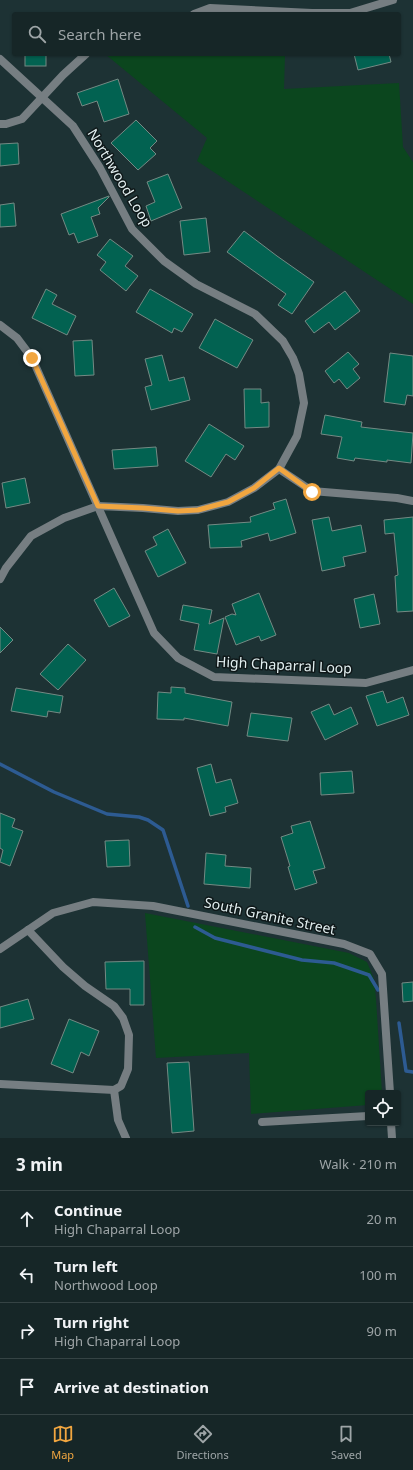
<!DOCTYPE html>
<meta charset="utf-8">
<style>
body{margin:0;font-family:"Noto Sans",sans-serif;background:#1f2e2f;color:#f1f3f6}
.controls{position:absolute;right:12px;bottom:12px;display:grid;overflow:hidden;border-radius:4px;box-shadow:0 1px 3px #0004}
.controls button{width:36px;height:36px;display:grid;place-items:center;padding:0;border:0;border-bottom:1px solid #354344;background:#162627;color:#f1f3f6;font:20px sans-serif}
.stop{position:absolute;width:12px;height:12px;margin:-9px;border:3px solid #f1a640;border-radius:50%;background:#fff}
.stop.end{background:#f1a640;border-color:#fff;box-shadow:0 1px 4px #0008}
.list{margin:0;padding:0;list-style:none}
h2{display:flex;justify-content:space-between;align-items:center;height:52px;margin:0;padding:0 16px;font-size:17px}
h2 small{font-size:13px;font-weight:400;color:#9ea5a7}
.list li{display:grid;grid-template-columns:26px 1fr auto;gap:12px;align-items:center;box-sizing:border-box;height:56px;padding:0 16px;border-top:1px solid #354344}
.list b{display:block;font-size:15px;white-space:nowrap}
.list p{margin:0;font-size:13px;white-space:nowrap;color:#9ea5a7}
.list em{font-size:13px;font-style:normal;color:#9ea5a7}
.icon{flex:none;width:22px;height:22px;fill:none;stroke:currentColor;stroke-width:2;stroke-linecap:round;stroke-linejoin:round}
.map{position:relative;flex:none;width:413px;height:1138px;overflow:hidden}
.search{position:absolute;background:#162627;box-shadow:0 1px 3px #0004;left:12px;right:12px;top:12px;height:44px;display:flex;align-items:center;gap:10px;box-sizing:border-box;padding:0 14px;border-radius:4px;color:#9ea5a7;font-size:15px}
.sheet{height:276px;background:#162627}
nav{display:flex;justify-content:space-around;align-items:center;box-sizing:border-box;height:56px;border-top:1px solid #354344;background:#162627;font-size:11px;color:#9ea5a7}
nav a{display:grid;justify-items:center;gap:2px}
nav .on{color:#f1a640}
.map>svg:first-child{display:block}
.green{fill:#0b461e}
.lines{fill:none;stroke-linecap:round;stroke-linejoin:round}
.stream{stroke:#2d5b92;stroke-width:3.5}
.building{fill:#026251;stroke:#748a84}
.street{stroke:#767e82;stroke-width:8}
.route{stroke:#f1a640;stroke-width:5}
.labels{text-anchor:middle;stroke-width:3;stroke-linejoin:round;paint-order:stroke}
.street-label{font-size:14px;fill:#e2eff0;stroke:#0f1819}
</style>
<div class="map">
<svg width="413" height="1138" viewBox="0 0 413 1138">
<rect width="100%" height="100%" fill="#1d3234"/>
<g class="green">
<path d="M 105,54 L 285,54 L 284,89 L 399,83 L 403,147 L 413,162 L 413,304 L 197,161 L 207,138 Z"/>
<path d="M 145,913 L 349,953 L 367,962 L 374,979 L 376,999 L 382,1093 L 368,1093 L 368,1105 L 251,1114 L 249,1053 L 156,1058 Z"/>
</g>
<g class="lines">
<g class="stream">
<path d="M 0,764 L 54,792 L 107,814 L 139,817 L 148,820 L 163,830 L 188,906"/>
<path d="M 195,927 L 215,938 L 302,960 L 334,963 L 369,975 L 378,990"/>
<path d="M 399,1023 L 406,1071 L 413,1072"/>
</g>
</g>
<g class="building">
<rect x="25" y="54" width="21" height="12"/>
<path d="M 354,54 L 389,54 L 391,62 L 358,70 Z"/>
<path d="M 118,79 L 129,114 L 104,122 L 97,101 L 82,106 L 77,93 Z"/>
<path d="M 136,120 L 157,141 L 150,148 L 156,154 L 138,170 L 111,143 Z"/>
<path d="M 18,143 L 19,164 L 0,166 L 0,144 Z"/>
<path d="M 168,174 L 182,208 L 151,221 L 146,206 L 155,202 L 147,182 Z"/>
<path d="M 109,196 L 109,197 L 98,208 L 100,214 L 91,217 L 98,236 L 78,243 L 74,233 L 69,235 L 61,214 Z"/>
<path d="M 14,203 L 16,226 L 0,227 L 0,205 Z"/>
<path d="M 206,218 L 210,252 L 184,255 L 180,221 Z"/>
<path d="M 244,231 L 277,256 L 314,282 L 292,314 L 278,305 L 286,294 L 227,252 Z"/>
<path d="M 110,239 L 133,256 L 125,266 L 138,276 L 126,291 L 100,270 L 106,262 L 97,255 Z"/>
<path d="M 46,289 L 57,295 L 52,304 L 76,316 L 67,335 L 32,318 Z"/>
<path d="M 150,289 L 193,314 L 182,332 L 174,328 L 172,333 L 136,312 Z"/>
<path d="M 345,291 L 360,311 L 335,330 L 329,322 L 314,333 L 305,321 Z"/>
<path d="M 215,319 L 253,340 L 237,368 L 199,348 Z"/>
<path d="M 92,340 L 94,375 L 75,376 L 73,341 Z"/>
<path d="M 348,352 L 359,364 L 353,369 L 360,378 L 347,389 L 339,379 L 334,383 L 325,371 Z"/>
<path d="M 390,353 L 413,356 L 413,396 L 407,395 L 405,405 L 384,402 Z"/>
<path d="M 162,355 L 169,381 L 184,377 L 190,400 L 151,410 L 145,387 L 152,385 L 145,359 Z"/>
<path d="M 244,389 L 261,389 L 261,403 L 269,402 L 269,427 L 245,428 Z"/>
<path d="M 325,415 L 362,422 L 361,427 L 413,433 L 411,463 L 387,460 L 387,462 L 355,458 L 354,461 L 337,458 L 342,437 L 321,434 Z"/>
<path d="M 209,424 L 244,446 L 235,460 L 226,454 L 211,477 L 185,461 Z"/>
<path d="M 156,447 L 158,466 L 114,469 L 112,450 Z"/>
<path d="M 25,478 L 30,503 L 6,508 L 2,483 Z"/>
<path d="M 286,499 L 296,533 L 270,541 L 268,533 L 241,541 L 242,547 L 210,548 L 208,525 L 251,522 L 250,517 L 275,509 L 273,503 Z"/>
<path d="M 329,517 L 332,531 L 361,525 L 366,552 L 343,557 L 345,566 L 322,571 L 312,520 Z"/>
<path d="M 413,517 L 413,611 L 397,612 L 395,576 L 398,575 L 394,533 L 385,534 L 384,520 Z"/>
<path d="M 168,529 L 186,563 L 158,577 L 145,551 L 157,545 L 153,537 Z"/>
<path d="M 114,588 L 130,616 L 109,627 L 94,600 Z"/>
<path d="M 259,593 L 276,635 L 261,641 L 259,636 L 236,645 L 225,617 L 232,614 L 236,615 L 232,604 Z"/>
<path d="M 374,594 L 380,624 L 360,628 L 354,599 Z"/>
<path d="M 183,605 L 212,610 L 209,624 L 224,618 L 217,654 L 194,650 L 199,624 L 180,620 Z"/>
<path d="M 0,627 L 13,640 L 0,653 Z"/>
<path d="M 68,644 L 86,660 L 58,690 L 40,674 Z"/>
<path d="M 171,687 L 185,688 L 185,693 L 232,702 L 228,726 L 184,718 L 184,720 L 157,719 L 158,692 L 171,693 Z"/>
<path d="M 16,688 L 63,696 L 60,713 L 48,711 L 47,717 L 11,711 Z"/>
<path d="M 383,691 L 387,703 L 403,697 L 409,715 L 377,726 L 366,696 Z"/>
<path d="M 329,704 L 334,715 L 351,707 L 358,724 L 325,740 L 311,712 Z"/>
<path d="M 251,713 L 292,718 L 288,741 L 247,736 Z"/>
<path d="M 211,764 L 216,783 L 231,779 L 238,803 L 225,807 L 226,812 L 210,816 L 197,768 Z"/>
<path d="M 352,771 L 354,793 L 321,795 L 320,773 Z"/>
<path d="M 0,813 L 15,819 L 12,827 L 23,831 L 10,866 L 0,862 L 3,850 L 0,848 Z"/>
<path d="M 310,821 L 325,868 L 313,871 L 317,883 L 295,890 L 288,867 L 290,866 L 281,837 L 293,833 L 291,826 Z"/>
<path d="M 129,840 L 130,866 L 107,867 L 105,841 Z"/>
<path d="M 206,853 L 226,855 L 225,866 L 251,868 L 250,888 L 204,884 Z"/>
<path d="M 144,961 L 144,1005 L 130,1005 L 130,989 L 106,989 L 105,962 Z"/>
<path d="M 413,982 L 413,1001 L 403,1002 L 402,983 Z"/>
<path d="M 28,999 L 34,1019 L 0,1028 L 0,1007 Z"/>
<path d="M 69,1019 L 99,1031 L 89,1056 L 81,1052 L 73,1073 L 51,1064 Z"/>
<path d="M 189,1062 L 194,1131 L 172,1133 L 167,1063 Z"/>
</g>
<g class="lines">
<g class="street">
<path d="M 194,14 L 210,8 L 312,13 L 350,13 L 393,0"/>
<path d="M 0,59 L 73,126 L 100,168 L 132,229 L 164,261 L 196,284 L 255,314 L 283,341 L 293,358 L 299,374 L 304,403 L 297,436 L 279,469 L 254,488 L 228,502 L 198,510 L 178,511 L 143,508 L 98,506 L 64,518 L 31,536 L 6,568 L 0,579"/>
<path d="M 0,124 L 6,124 L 22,119 L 63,75 L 86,54"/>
<path d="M 0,325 L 17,338 L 32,358 L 154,633 L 178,658 L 214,677 L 366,683 L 413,670"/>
<path d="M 279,469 L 312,491 L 397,498 L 413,501"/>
<path d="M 0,949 L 53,913 L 93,902 L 153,906 L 344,944 L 370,954 L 382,974 L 390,1093"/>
<path d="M 0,1084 L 114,1090 L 121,1086 L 128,1069 L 129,1035 L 123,1018 L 114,1006 L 85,986 L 63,967 L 28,930"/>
<path d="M 114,1090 L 118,1120 L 126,1138"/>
<path d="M 262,1122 L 368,1116"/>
<path d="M 391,1123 L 392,1138"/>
</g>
</g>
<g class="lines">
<path class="route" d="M 32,358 L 98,506 L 143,508 L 178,511 L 198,510 L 228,502 L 254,488 L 279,468 L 312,492"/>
</g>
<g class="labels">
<g class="street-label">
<text transform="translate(120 178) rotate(59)" y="5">Northwood Loop</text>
<text transform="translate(284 665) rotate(3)" y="5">High Chaparral Loop</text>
<text transform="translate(270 916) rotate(12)" y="5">South Granite Street</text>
</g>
</g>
</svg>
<div class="controls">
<button><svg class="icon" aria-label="locate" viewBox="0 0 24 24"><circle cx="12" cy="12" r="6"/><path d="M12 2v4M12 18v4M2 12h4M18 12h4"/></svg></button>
</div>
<div class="stop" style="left:312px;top:492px"></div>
<div class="stop end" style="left:32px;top:358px"></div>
<div class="search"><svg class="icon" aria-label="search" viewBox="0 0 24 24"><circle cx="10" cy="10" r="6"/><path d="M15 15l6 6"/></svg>Search here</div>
</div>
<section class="sheet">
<h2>3 min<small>Walk · 210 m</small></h2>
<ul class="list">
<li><svg class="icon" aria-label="ahead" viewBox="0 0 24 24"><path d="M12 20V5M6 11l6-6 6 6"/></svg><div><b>Continue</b><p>High Chaparral Loop</p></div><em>20 m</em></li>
<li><svg class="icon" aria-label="left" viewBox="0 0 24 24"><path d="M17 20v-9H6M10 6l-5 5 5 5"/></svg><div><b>Turn left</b><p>Northwood Loop</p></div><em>100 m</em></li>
<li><svg class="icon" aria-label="right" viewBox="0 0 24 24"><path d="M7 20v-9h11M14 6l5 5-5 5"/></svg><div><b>Turn right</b><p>High Chaparral Loop</p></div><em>90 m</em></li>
<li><svg class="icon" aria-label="arrive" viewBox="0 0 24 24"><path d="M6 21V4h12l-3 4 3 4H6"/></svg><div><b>Arrive at destination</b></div></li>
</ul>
</section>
<nav>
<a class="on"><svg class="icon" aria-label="map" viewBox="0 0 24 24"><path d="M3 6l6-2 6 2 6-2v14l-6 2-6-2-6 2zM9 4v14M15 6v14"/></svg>Map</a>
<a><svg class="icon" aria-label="directions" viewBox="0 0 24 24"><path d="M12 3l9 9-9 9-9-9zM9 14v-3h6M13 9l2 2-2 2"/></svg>Directions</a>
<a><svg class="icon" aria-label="saved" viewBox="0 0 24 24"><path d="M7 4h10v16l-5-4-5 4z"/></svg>Saved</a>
</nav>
